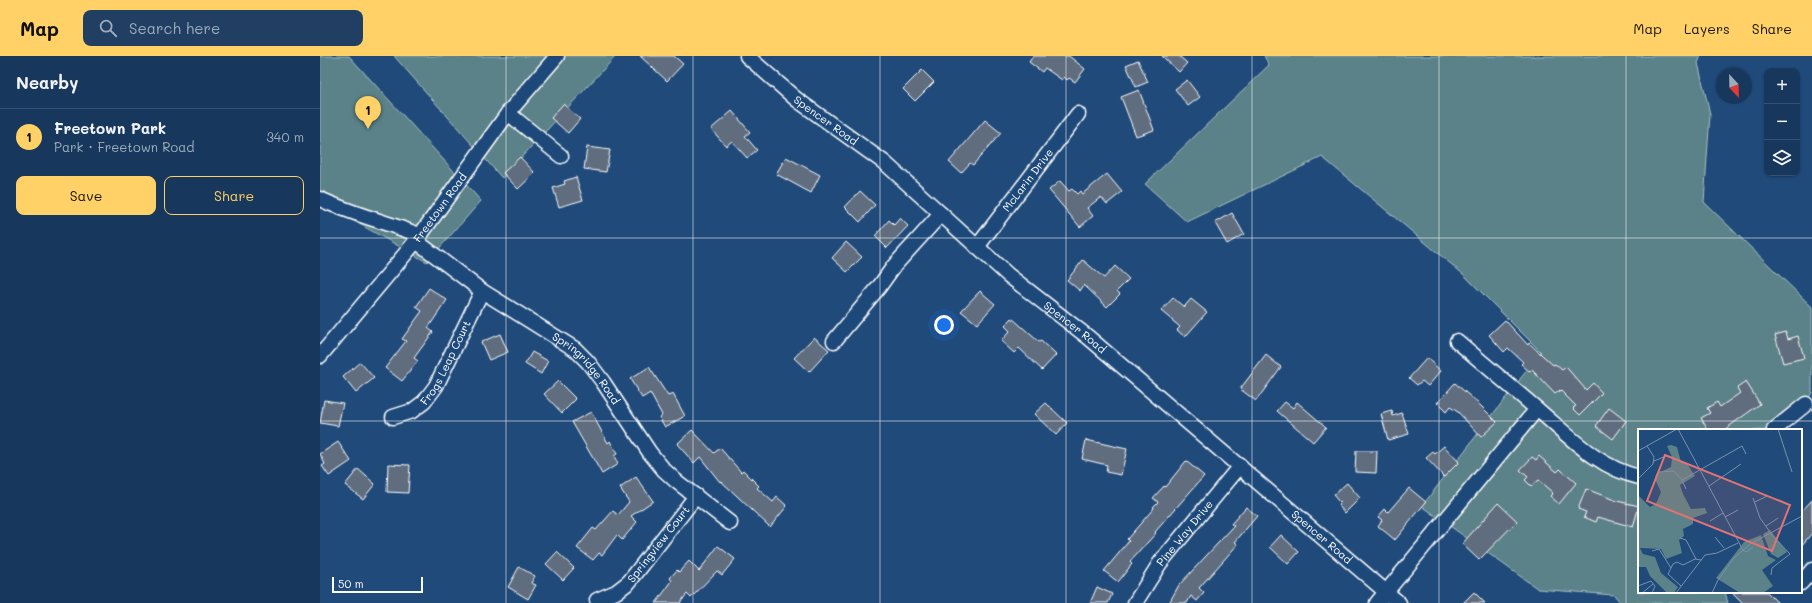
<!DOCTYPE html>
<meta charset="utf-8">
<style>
body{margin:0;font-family:Mali,sans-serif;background:#203f62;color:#f1f3f6}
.controls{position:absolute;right:12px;top:12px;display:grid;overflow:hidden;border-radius:8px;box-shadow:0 1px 3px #0004}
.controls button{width:36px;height:36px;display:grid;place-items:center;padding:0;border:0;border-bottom:1px solid #365272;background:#17385c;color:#f1f3f6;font:20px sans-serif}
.compass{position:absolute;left:1396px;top:12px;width:36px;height:36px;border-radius:50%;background:#17385c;box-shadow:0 1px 3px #0004;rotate:158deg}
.scale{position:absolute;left:12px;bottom:10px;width:91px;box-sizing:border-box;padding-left:4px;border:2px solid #fff;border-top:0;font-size:11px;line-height:14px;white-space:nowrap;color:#fff;-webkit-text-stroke:3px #1f4a7a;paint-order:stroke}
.you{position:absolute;left:624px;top:269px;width:14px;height:14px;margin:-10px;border:3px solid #fff;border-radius:50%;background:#1a73e8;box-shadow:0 0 0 6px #1a73e833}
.badge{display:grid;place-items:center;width:26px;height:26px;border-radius:50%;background:#ffd166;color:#111;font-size:13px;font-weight:700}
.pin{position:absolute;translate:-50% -33px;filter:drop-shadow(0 1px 2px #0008)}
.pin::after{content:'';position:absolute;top:21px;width:14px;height:12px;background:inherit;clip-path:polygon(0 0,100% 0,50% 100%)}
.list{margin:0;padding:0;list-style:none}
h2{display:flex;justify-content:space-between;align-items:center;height:52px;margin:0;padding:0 16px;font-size:17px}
h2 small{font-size:13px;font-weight:400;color:#9eacbb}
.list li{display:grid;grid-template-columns:26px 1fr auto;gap:12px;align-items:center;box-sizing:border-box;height:56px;padding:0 16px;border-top:1px solid #365272}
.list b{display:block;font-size:15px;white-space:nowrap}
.list p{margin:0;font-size:13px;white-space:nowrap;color:#9eacbb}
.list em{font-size:13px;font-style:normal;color:#9eacbb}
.actions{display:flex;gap:8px;padding:12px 16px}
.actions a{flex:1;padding:9px 0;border:1px solid #ffd166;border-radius:8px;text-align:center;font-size:14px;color:#ffd166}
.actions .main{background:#ffd166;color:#111}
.icon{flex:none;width:22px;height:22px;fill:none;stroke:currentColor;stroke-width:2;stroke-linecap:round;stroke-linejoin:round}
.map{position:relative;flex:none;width:1492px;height:547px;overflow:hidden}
header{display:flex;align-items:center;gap:24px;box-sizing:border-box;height:56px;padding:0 20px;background:#ffd166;color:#111}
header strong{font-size:19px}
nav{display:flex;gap:22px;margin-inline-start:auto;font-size:14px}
.search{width:280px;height:36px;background:#203f62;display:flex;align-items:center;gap:10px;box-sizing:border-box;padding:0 14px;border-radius:8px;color:#9eacbb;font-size:15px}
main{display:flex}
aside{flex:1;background:#17385c}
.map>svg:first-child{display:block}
.green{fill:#5a8288;stroke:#acc0c4}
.building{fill:#606d7f;stroke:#fff}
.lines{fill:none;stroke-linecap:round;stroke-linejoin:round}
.minor-casing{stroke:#fff;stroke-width:17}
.minor{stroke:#1f4a7a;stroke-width:14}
.grid{fill:none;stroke:#fff;stroke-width:1;stroke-opacity:0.55}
.labels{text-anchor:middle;stroke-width:3.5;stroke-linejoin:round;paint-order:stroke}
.street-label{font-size:11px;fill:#fff;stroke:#1f4a7a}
.inset-road{fill:none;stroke:#7992af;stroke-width:1}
.view{fill:#e47373;fill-opacity:0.15;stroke:#e47373;stroke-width:2}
.inset-edge{fill:none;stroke:#fff;stroke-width:2}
</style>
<header>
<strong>Map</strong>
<div class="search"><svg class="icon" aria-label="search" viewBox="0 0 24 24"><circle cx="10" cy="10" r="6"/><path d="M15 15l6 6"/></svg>Search here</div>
<nav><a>Map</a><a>Layers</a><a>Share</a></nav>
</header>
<main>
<aside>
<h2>Nearby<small></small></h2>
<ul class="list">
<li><span class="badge">1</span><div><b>Freetown Park</b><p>Park · Freetown Road</p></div><em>340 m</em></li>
</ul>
<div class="actions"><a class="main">Save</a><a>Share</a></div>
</aside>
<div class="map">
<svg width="1492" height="547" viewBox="0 0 1492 547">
<rect width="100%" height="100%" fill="#1f4a7a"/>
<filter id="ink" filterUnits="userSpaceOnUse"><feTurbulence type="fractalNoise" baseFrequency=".025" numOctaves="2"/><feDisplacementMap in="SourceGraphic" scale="8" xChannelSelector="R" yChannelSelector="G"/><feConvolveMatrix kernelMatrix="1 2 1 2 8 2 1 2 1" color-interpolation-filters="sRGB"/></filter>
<g filter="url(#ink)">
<g class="green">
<path d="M 0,0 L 29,0 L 161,145 L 107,206 L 0,146 Z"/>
<path d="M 74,0 L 296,0 L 182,122 Z"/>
<path d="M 944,0 L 1381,0 L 1378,7 L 1390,58 L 1384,146 L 1492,251 L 1492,337 L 1463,374 L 1319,374 L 1319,536 L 1405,536 L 1408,547 L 1301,547 L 1294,539 L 1218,533 L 1102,450 L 1221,296 L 1143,218 L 1002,101 L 867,166 L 825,128 L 949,9 Z"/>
</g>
<g class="building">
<path d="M 320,0 L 354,0 L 363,8 L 347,25 Z"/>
<path d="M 713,0 L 749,0 L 765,13 L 755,26 L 749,22 L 747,24 L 744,21 L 742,24 L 725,12 L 722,16 L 709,6 Z"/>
<path d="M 842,0 L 859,0 L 867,7 L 859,16 Z"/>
<path d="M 818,4 L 828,26 L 816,31 L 806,9 Z"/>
<path d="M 602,14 L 614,26 L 595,45 L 583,33 Z"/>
<path d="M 867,24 L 880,41 L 868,50 L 855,33 Z"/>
<path d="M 819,34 L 834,74 L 816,80 L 801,41 Z"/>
<path d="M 243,48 L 260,63 L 248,77 L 231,62 Z"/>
<path d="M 412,55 L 430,76 L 425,80 L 437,94 L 427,102 L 412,85 L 406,90 L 391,73 Z"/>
<path d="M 665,64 L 681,77 L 653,109 L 650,107 L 641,117 L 629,106 Z"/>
<path d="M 267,91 L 290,94 L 286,116 L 264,113 Z"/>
<path d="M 200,101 L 215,117 L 198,133 L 183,117 Z"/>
<path d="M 466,101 L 500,119 L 491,137 L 456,118 Z"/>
<path d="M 787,118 L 802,136 L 787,148 L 781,141 L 767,152 L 773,160 L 760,171 L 729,134 L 740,125 L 749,135 L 752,133 L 757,138 L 760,135 L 762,138 Z"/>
<path d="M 256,121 L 263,144 L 239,151 L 233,132 L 245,128 L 244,125 Z"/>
<path d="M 540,135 L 555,149 L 540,166 L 525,151 Z"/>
<path d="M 912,157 L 924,178 L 907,188 L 895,167 Z"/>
<path d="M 580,162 L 588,170 L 567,192 L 555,180 L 569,164 L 574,169 Z"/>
<path d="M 526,186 L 542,201 L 527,216 L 512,202 Z"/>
<path d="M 763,204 L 784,222 L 795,210 L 809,223 L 797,235 L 800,238 L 787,251 L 764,229 L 760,235 L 747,224 Z"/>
<path d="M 109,232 L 127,244 L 108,272 L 113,276 L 94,302 L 98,305 L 82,325 L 65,312 L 86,285 L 82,283 L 102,255 L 96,251 Z"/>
<path d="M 660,235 L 675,248 L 657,268 L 641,255 Z"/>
<path d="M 853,242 L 864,251 L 871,243 L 887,256 L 865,281 L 857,274 L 860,271 L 841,255 Z"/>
<path d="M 692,262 L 719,286 L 721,285 L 736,299 L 722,314 L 699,292 L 694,297 L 681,285 L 690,275 L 685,270 Z"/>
<path d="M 1185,264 L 1208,289 L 1209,287 L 1233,309 L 1235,308 L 1242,314 L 1246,311 L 1266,334 L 1273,327 L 1282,337 L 1260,359 L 1253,352 L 1256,350 L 1240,334 L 1235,338 L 1212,314 L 1210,316 L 1201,308 L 1203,306 L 1188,292 L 1184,296 L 1169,279 Z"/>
<path d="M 1466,276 L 1468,283 L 1478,280 L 1484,302 L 1463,307 L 1455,279 Z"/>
<path d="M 180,278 L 188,296 L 169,304 L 161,286 Z"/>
<path d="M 494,281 L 509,294 L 489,316 L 474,302 Z"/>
<path d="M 212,296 L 228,305 L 221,318 L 205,308 Z"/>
<path d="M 946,299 L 961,311 L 936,345 L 920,333 Z"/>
<path d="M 1107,302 L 1121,315 L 1108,330 L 1102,325 L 1097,329 L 1089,322 Z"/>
<path d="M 40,306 L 54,322 L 36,337 L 23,321 Z"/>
<path d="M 329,311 L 348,340 L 353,338 L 365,360 L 345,371 L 339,361 L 342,359 L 330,337 L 322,342 L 310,323 Z"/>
<path d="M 238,325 L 256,343 L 242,357 L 224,338 Z"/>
<path d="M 1426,326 L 1440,348 L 1404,374 L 1388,374 L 1381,362 L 1390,357 L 1387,352 L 1397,346 L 1400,351 L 1420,337 L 1417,332 Z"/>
<path d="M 1135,327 L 1161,350 L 1177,366 L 1161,381 L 1138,356 L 1130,351 L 1126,356 L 1117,347 Z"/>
<path d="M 4,344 L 23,347 L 18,370 L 0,367 Z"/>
<path d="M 965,346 L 973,352 L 977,346 L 1006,371 L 993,386 L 957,355 Z"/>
<path d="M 726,347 L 747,367 L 736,379 L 714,358 Z"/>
<path d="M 1289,352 L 1306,365 L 1293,383 L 1276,370 Z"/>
<path d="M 1072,355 L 1073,360 L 1082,357 L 1089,378 L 1068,384 L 1061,358 Z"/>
<path d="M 271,356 L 288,387 L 290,385 L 297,398 L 294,400 L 298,408 L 282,418 L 252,366 Z"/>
<path d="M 372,374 L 394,397 L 400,392 L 421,416 L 423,414 L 439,430 L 437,432 L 453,446 L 457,441 L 467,450 L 450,471 L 401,425 L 400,426 L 380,401 L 374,407 L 357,388 Z"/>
<path d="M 766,384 L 807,393 L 801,419 L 786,416 L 787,409 L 762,403 Z"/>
<path d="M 18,386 L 31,405 L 9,420 L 2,410 L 5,408 L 0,398 Z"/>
<path d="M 1124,390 L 1139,406 L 1124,421 L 1106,402 L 1113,396 L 1115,398 Z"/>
<path d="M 1036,395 L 1057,395 L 1056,417 L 1035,416 Z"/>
<path d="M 1219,400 L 1237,416 L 1240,413 L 1256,427 L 1239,448 L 1230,440 L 1233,437 L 1218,424 L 1211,430 L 1205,424 L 1208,421 L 1200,414 L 1212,401 L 1216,404 Z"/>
<path d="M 866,405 L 884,420 L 835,476 L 836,477 L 810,506 L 812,508 L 798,526 L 784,515 L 809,485 L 807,483 L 834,452 L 833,451 L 838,446 L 833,442 L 844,430 L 845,431 Z"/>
<path d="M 68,408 L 90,409 L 88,437 L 67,436 Z"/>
<path d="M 38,413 L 55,428 L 43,443 L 25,429 Z"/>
<path d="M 316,421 L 333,445 L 311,460 L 317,466 L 302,484 L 297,479 L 282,499 L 279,497 L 273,504 L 257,492 L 273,472 L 276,474 L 293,455 L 298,459 L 309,446 L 300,432 Z"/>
<path d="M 1027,427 L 1040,442 L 1025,457 L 1018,449 L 1020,447 L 1013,439 Z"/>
<path d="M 1089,432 L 1106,446 L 1075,484 L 1058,470 L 1062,464 L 1058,461 L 1065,453 L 1068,456 Z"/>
<path d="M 1266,433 L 1297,445 L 1319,450 L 1313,471 L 1278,461 L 1276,466 L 1264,461 L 1266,456 L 1258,453 Z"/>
<path d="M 1492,444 L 1492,477 L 1481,490 L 1481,456 Z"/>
<path d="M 1178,447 L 1197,465 L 1159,504 L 1142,488 Z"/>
<path d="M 926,451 L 937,460 L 915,486 L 918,488 L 879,532 L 884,537 L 877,545 L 871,540 L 867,547 L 849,547 L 859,529 L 914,470 L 911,468 Z"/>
<path d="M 961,479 L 979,496 L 968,508 L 950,491 Z"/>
<path d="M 398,490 L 415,503 L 402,519 L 397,515 L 371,542 L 367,538 L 360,547 L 336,547 L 352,525 L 350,522 L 357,514 L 359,516 L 369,505 L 379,515 Z"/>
<path d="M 237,496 L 254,512 L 243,524 L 226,508 Z"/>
<path d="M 199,511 L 215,520 L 211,527 L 216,529 L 208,543 L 188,531 Z"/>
<path d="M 777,531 L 792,538 L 788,547 L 770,547 Z"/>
<path d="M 1154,536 L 1165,547 L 1143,547 Z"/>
<path d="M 1412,536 L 1447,536 L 1458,547 L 1423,547 Z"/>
</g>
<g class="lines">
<defs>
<g id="minor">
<path id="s1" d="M 427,0 L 476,43 L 565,107 L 688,219 L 768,281 L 1079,547"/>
<path d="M 188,57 L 241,100"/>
<path d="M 0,143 C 32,158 66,166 99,179"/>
<path id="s2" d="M 96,185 L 162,235 L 255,293 L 268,306 L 283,326 L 330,397 L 344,414 L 356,425 L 410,467"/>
<path id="s3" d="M 657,191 L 758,58"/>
<path d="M 514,285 L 559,231 L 574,210 L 621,158"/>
<path id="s4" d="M 0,300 L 96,185 L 188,57 L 237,0"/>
<path d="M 1217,353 C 1248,379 1278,412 1319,421"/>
<path id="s5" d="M 73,361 L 92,355 L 104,346 L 116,330 L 162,235"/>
<path d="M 1454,374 L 1486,348"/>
<path d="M 1481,527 L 1492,514"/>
<path id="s6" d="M 277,544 L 296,536 L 309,526 L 376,440"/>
<path id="s7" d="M 815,547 L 840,507 L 920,410"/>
<path d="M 1057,547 L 1217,353 L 1137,285"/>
</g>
</defs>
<use href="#minor" class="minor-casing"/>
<use href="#minor" class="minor"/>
</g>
</g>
<path class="grid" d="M 186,0 L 186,547M 373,0 L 373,547M 560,0 L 560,547M 746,0 L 746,547M 932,0 L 932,547M 1119,0 L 1119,547M 1306,0 L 1306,547M 0,182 L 1492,182M 0,365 L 1492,365"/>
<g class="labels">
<g class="street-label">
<text dy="4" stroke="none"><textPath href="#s1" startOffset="102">Spencer Road</textPath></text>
<text dy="4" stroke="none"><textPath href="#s3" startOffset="84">McLarin Drive</textPath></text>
<text dy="4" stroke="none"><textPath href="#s4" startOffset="191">Freetown Road</textPath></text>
<text dy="4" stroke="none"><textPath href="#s1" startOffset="426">Spencer Road</textPath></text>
<text dy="4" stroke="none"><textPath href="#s5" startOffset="80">Frogs Leap Court</textPath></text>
<text dy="4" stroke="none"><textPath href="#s2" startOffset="214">Springridge Road</textPath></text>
<text dy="4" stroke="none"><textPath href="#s7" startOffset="86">Pine Way Drive</textPath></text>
<text dy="4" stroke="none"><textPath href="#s1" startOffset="750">Spencer Road</textPath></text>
<text dy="4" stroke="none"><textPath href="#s6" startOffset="85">Springview Court</textPath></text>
</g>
</g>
<g transform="translate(1318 373)">
<rect width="164" height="164" fill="#1f4a7a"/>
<path d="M 33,16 L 39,18 L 43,33 L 50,36 L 57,47 L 42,56 L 45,65 L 53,80 L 67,79 L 69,84 L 55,89 L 55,95 L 45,100 L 46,107 L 41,111 L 44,124 L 28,130 L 23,120 L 2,119 L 5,125 L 17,128 L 23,144 L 40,158 L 36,164 L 29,164 L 12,147 L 8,138 L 0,138 L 0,66 L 12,78 L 18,75 L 23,63 L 17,50 L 18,45 L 33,38 L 34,28 L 29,17 ZM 132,101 L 149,123 L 140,129 L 133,125 L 125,105 ZM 123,106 L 130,127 L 138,131 L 124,141 L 135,157 L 125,164 L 102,164 L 78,149 L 106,113 Z" fill="#5a8288"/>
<path class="inset-road" d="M 40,0 L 105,121M 140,0 L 154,43M 0,22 L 39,0M 16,32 L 28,27M 21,43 L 36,42 L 44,51M 0,50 L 15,35 L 16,28 L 9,17M 71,57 L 103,35M 48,60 L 44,51 L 104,17 L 108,25M 115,69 L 122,89 L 132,103M 117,73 L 129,67M 87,88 L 100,81M 72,92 L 85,84M 128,97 L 140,89M 132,104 L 152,125 L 134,139 L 133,146M 77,108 L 86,119M 42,109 L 48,111 L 58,130M 105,121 L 108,123 L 115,118M 14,122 L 21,120 L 33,139M 0,157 L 13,152 L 17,157 L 14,164M 43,157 L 30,145 L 35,135 L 39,133 L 45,136 L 57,130 L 63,131M 4,164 L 15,155M 38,164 L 67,126 L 79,124 L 100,114M 74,164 L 80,151 L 96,129 L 112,115 L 164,87"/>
<path class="view" d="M 27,26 L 152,76 L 134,122 L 9,72 Z"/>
<rect width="164" height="164" class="inset-edge"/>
</g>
</svg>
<div class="controls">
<button>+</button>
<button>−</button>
<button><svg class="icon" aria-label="layers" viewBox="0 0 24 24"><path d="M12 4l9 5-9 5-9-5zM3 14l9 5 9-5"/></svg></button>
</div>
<svg class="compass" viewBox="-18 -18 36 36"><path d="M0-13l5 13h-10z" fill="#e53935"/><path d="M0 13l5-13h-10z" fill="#9eacbb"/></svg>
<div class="scale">50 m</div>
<div class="you"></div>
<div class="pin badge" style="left:48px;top:73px">1</div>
</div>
</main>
